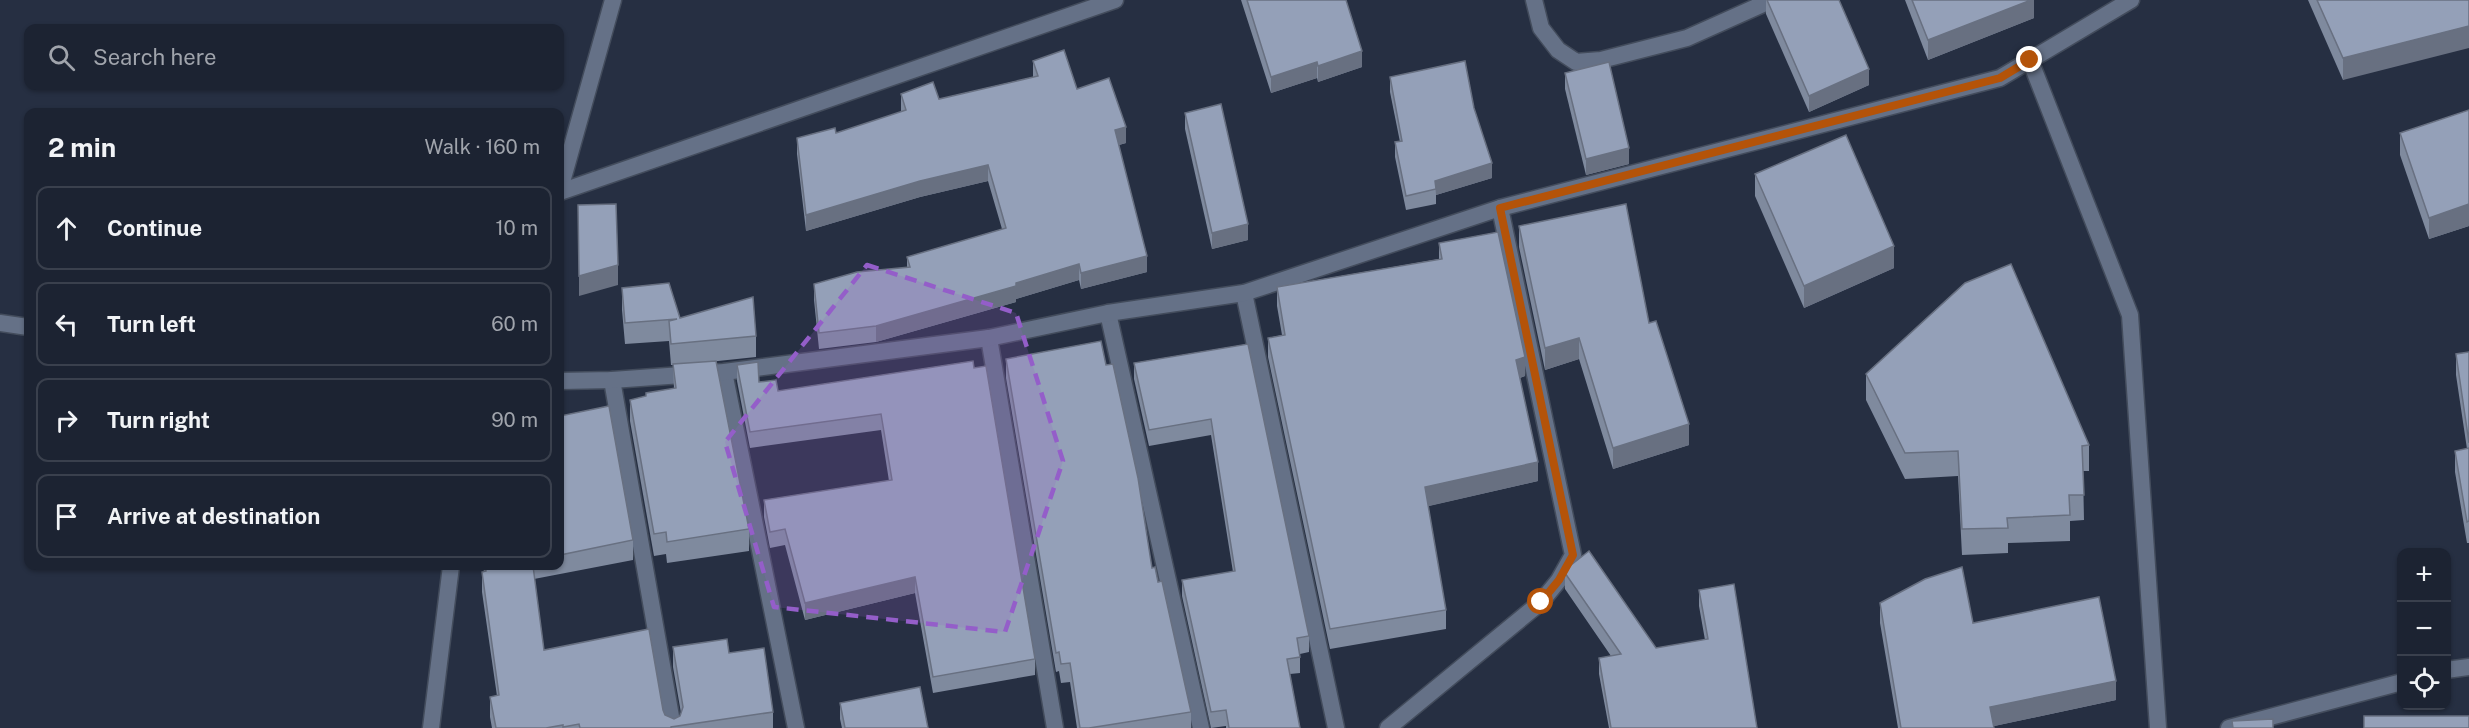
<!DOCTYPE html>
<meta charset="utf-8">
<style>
body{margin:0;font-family:"Public Sans",sans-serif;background:#292f3e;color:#f1f3f6}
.controls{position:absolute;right:18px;bottom:18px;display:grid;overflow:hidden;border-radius:12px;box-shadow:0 2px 4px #0004}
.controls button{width:54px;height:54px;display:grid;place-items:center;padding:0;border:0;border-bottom:2px solid #3a404d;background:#1c2332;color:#f1f3f6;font:30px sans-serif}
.stop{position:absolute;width:18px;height:18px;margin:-14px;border:4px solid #b45309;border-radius:50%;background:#fff}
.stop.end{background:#b45309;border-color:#fff;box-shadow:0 2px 6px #0008}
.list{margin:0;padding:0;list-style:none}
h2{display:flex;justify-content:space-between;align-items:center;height:78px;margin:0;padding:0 24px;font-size:26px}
h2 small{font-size:20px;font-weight:400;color:#a0a4ac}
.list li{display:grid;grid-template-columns:39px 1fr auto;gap:18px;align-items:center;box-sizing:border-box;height:84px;margin:0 12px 12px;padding:0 12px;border:2px solid #3a404d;border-radius:12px}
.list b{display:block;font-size:22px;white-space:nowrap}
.list em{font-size:20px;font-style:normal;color:#a0a4ac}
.icon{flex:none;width:33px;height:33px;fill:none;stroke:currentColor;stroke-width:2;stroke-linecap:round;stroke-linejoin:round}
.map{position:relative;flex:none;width:2469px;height:728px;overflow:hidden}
.search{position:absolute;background:#1c2332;box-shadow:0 2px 4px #0004;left:24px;top:24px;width:540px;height:66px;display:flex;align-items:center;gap:15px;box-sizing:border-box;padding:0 21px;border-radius:12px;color:#a0a4ac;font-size:22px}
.panel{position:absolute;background:#1c2332;box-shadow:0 2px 4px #0004;left:24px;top:108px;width:540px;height:462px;border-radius:12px}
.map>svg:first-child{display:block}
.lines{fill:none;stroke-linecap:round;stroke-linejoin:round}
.minor-casing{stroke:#434c5c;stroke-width:19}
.secondary-casing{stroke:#434c5c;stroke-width:19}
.minor{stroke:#657187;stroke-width:16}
.secondary{stroke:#657187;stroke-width:16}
.wall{fill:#7f8a9e}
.shaded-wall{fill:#687081}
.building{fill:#94a0b8;stroke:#687081;stroke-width:1.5}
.route{stroke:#b45309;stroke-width:8}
.marked{fill:#945ec9;fill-opacity:0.2;stroke:#945ec9;stroke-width:4.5;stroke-dasharray:12 8;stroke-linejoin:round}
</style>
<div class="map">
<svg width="2469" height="728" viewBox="0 0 2469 728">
<rect width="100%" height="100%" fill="#262f42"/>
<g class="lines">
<defs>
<g id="minor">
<path d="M 1534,0 L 1541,28 L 1558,50 L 1576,62 L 1601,60 L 1687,38 L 1772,0"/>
<path d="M 2030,60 L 2130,315 L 2158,728"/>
<path d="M 560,189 L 613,0"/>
<path d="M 560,192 L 1115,0"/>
<path d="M 1244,293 L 1336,728"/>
<path d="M 1108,313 L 1201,728"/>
<path d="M 989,338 L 1055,728"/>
<path d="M 724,372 L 796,728"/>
<path d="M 612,380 L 673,728"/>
<path d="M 2446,670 L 2469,667"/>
<path d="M 431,728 L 451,566"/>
<path d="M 1388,728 L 1541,602 L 1559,580 L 1573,555 L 1500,208"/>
<path d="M 2229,728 L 2402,682"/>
</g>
<g id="secondary">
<path d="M 0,323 L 28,327"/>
<path d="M 560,381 L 612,380 L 724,372 L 989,338 L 1108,313 L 1244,293 L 1500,208 L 2000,78 L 2131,0"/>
</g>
</defs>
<use href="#minor" class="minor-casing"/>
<use href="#secondary" class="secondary-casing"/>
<use href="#minor" class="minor"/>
<use href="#secondary" class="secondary"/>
</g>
<g class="wall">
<path d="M 1241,0 L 1346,0 L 1362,67 L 1318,82 L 1317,78 L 1271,93 Z"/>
<path d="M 1766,0 L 1839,0 L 1869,85 L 1809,112 L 1766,14 Z"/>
<path d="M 1905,0 L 2034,0 L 2034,18 L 1928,60 Z"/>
<path d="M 2308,0 L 2469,0 L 2343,80 Z"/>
<path d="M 1033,61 L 1077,89 L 1126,143 L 1119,145 L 1147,272 L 1081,289 L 1079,280 L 1016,299 L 1016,302 L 876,342 L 819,349 L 814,300 L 814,284 L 907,267 L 907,257 L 1002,229 L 988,181 L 920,197 L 806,231 L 797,154 L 797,138 L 836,133 L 901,112 L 901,94 L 939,99 L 1033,77 Z"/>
<path d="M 1565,73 L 1629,164 L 1586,175 L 1565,89 Z"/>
<path d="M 1390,77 L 1474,108 L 1492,178 L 1436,195 L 1436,204 L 1406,210 L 1395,157 L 1395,142 L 1400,142 L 1390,92 Z"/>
<path d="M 2469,110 L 2469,226 L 2429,239 L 2400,155 L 2400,133 Z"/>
<path d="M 1185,113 L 1248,240 L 1212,249 L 1185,129 Z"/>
<path d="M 1755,174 L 1894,268 L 1804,308 L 1755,196 Z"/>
<path d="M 1519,226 L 1649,323 L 1689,445 L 1613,469 L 1579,359 L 1545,370 L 1519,247 Z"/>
<path d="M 1439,243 L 1525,376 L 1520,378 L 1538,481 L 1428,506 L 1446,610 L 1446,629 L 1330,649 L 1268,357 L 1268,338 L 1282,335 L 1277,306 L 1277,287 L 1439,259 Z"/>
<path d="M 622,288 L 680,318 L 756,336 L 756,357 L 699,363 L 749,529 L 749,551 L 667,563 L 666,554 L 654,556 L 630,421 L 630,400 L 646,397 L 646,393 L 674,389 L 673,365 L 671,365 L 669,341 L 625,344 L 622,310 Z"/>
<path d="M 1248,344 L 1309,636 L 1309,652 L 1300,654 L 1300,673 L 1290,674 L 1300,728 L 1226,728 L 1226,726 L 1211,728 L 1182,596 L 1182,580 L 1233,572 L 1211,435 L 1149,446 L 1134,379 L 1134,363 Z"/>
<path d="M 2469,352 L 2469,543 L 2467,543 L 2455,472 L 2455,451 L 2467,449 L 2456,375 L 2456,354 Z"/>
<path d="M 1006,359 L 1106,365 L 1152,568 L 1158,582 L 1191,712 L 1191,728 L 1077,728 L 1070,682 L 1061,683 L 1059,671 L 1056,672 L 1006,378 Z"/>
<path d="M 973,361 L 1035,659 L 1035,675 L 933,693 L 915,593 L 805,620 L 785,545 L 770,548 L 764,517 L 764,500 L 889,481 L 881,430 L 750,448 L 737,381 L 737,365 L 759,382 L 778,391 Z"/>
<path d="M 1866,374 L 2089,445 L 2089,471 L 2083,471 L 2084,520 L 2070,521 L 2070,541 L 2008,543 L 2008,553 L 1962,555 L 1958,476 L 1905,479 L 1866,400 Z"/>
<path d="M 560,416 L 633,540 L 633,560 L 534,579 L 544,650 L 663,710 L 665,715 L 674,719 L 680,716 L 681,713 L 673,667 L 673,647 L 729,653 L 773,712 L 773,728 L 492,728 L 490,717 L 490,697 L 497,696 L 482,592 L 482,572 L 484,572 L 483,566 L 560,566 Z"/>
<path d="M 1565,573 L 1656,648 L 1705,640 L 1699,606 L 1699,590 L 1757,728 L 1609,728 L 1599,674 L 1599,658 L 1611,656 L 1565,589 Z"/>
<path d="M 1880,603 L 1973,623 L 2116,700 L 1994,726 L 1994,728 L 1898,728 L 1880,623 Z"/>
<path d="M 840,703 L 928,728 L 842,728 L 840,719 Z"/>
</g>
<g class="shaded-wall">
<path d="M 2031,0 L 2034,0 L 2034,18 L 1928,60 L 1928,40 Z"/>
<path d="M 2469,26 L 2469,48 L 2343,80 L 2343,58 Z"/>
<path d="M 1362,51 L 1362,67 L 1318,82 L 1318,66 Z"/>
<path d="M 1317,62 L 1317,78 L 1271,93 L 1271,77 Z"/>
<path d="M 1869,69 L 1869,85 L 1809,112 L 1809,96 Z"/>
<path d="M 1126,127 L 1126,143 L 1115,146 L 1115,130 Z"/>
<path d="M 1629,148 L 1629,164 L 1586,175 L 1586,159 Z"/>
<path d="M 1492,163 L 1492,178 L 1436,195 L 1435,181 Z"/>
<path d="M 988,165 L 988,181 L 920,197 L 806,231 L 806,215 L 920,181 Z"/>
<path d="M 2469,204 L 2469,226 L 2429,239 L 2429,218 Z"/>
<path d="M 1248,224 L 1248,240 L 1212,249 L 1212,233 Z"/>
<path d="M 1894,246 L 1894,268 L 1804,308 L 1804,286 Z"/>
<path d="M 1147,256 L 1147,272 L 1081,289 L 1081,273 Z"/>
<path d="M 1079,264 L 1079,280 L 1016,299 L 1016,302 L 876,342 L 876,326 Z"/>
<path d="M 618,265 L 618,285 L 579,296 L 579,276 Z"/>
<path d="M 1579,338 L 1579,359 L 1545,370 L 1545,348 Z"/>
<path d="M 1525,357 L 1525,376 L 1516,379 L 1516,360 Z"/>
<path d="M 1689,424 L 1689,445 L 1613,469 L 1613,448 Z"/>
<path d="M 1538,462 L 1538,481 L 1425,507 L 1425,487 Z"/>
<path d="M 915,577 L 915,593 L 805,620 L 805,603 Z"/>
<path d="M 2116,681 L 2116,700 L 1990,727 L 1990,707 Z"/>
</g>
<g class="building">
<path d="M 1247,0 L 1346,0 L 1362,51 L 1318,66 L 1317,62 L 1271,77 Z"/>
<path d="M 1767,0 L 1839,0 L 1869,69 L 1809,96 Z"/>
<path d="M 1912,0 L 2031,0 L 1928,40 Z"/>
<path d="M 2317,0 L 2469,0 L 2469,26 L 2343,58 Z"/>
<path d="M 1064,50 L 1077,89 L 1109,78 L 1126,127 L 1115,130 L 1147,256 L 1081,273 L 1079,264 L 1016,283 L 1016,286 L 876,326 L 819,333 L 814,284 L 857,272 L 910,267 L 907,257 L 1006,228 L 988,165 L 920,181 L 806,215 L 797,138 L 835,128 L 836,133 L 906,110 L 901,94 L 933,82 L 939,99 L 1038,76 L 1033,61 Z"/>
<path d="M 1465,61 L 1474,108 L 1492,163 L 1435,181 L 1436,189 L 1406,196 L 1395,142 L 1402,141 L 1390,77 Z"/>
<path d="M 1609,62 L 1629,148 L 1586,159 L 1565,73 Z"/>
<path d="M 1221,104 L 1248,224 L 1212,233 L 1185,113 Z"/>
<path d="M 2469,110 L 2469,204 L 2429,218 L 2400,133 Z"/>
<path d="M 1846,135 L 1894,246 L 1804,286 L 1755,174 Z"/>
<path d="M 616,204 L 618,265 L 579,276 L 578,205 Z"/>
<path d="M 1626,204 L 1649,323 L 1656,321 L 1689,424 L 1613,448 L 1579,338 L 1545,348 L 1519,226 Z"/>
<path d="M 1498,232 L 1525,357 L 1516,360 L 1538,462 L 1425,487 L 1446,610 L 1330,629 L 1268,338 L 1285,335 L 1277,287 L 1442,259 L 1439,243 Z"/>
<path d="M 2011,264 L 2089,445 L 2082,446 L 2084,495 L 2069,495 L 2070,515 L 2007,518 L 2008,528 L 1962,529 L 1958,451 L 1905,453 L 1866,374 L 1965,283 Z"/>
<path d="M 669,283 L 680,318 L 753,297 L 756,336 L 671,344 L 669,321 L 677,319 L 625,323 L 622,288 Z"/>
<path d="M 1101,341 L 1106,365 L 1113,364 L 1138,478 L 1152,568 L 1155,567 L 1158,582 L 1162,581 L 1191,712 L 1089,728 L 1080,728 L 1070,663 L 1061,664 L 1059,652 L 1056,653 L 1006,359 Z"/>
<path d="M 1248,344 L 1309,636 L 1297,638 L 1300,657 L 1287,659 L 1300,728 L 1229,728 L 1226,710 L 1211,712 L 1182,580 L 1235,571 L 1211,419 L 1149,430 L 1134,363 Z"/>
<path d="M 2469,352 L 2469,443 L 2456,354 Z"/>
<path d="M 716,361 L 749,529 L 667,542 L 666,532 L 654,534 L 630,400 L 646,396 L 646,393 L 676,388 L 673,364 Z"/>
<path d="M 973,361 L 974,368 L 986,366 L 1035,659 L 933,677 L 915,577 L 805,603 L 785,529 L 770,532 L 764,500 L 892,480 L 881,414 L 750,432 L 737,365 L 758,362 L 759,382 L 776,380 L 778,391 Z"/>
<path d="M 609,406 L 633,540 L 560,555 L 560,416 Z"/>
<path d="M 2469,448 L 2469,521 L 2467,522 L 2455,451 Z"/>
<path d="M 1589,551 L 1656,648 L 1708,639 L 1699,590 L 1734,584 L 1757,728 L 1611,728 L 1599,658 L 1621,654 L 1565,573 L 1571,565 Z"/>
<path d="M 485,566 L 533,566 L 544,650 L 649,629 L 663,710 L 665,715 L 674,719 L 680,716 L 683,707 L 673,647 L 727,639 L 729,653 L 764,648 L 773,712 L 671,727 L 671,728 L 580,728 L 579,724 L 563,727 L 563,725 L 546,728 L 496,728 L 490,697 L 499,695 L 482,572 L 486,571 Z"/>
<path d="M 1962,567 L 1973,623 L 2099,597 L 2116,681 L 1990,707 L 1994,728 L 1901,728 L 1880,603 L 1925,579 Z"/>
<path d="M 920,687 L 928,728 L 845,728 L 840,703 Z"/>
<rect x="2364" y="716" width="105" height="12"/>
<path d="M 2273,719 L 2273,728 L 2233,728 L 2232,721 Z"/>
</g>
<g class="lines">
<path class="route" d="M 1541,602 L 1559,580 L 1573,555 L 1500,208 L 2000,78 L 2030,60"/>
</g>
<path class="marked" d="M 867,265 L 1016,313 L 1063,461 L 1005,632 L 774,607 L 725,442 Z"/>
</svg>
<div class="controls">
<button>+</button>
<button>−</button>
<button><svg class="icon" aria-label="locate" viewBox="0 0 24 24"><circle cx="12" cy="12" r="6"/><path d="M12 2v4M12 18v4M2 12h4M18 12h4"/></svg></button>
</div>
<div class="stop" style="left:1541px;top:602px"></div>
<div class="stop end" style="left:2030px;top:60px"></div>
<div class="search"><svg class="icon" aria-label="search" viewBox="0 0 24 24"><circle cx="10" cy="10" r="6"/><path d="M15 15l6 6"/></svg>Search here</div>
<section class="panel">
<h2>2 min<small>Walk · 160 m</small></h2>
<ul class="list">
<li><svg class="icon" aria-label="ahead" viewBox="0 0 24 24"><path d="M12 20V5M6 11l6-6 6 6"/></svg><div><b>Continue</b></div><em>10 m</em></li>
<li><svg class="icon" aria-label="left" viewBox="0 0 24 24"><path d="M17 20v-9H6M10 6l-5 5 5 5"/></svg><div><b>Turn left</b></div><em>60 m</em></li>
<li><svg class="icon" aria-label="right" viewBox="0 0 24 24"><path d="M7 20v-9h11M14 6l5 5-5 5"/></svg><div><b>Turn right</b></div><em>90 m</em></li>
<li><svg class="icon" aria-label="arrive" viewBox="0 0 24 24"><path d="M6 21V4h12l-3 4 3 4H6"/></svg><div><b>Arrive at destination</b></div></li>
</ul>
</section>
</div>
